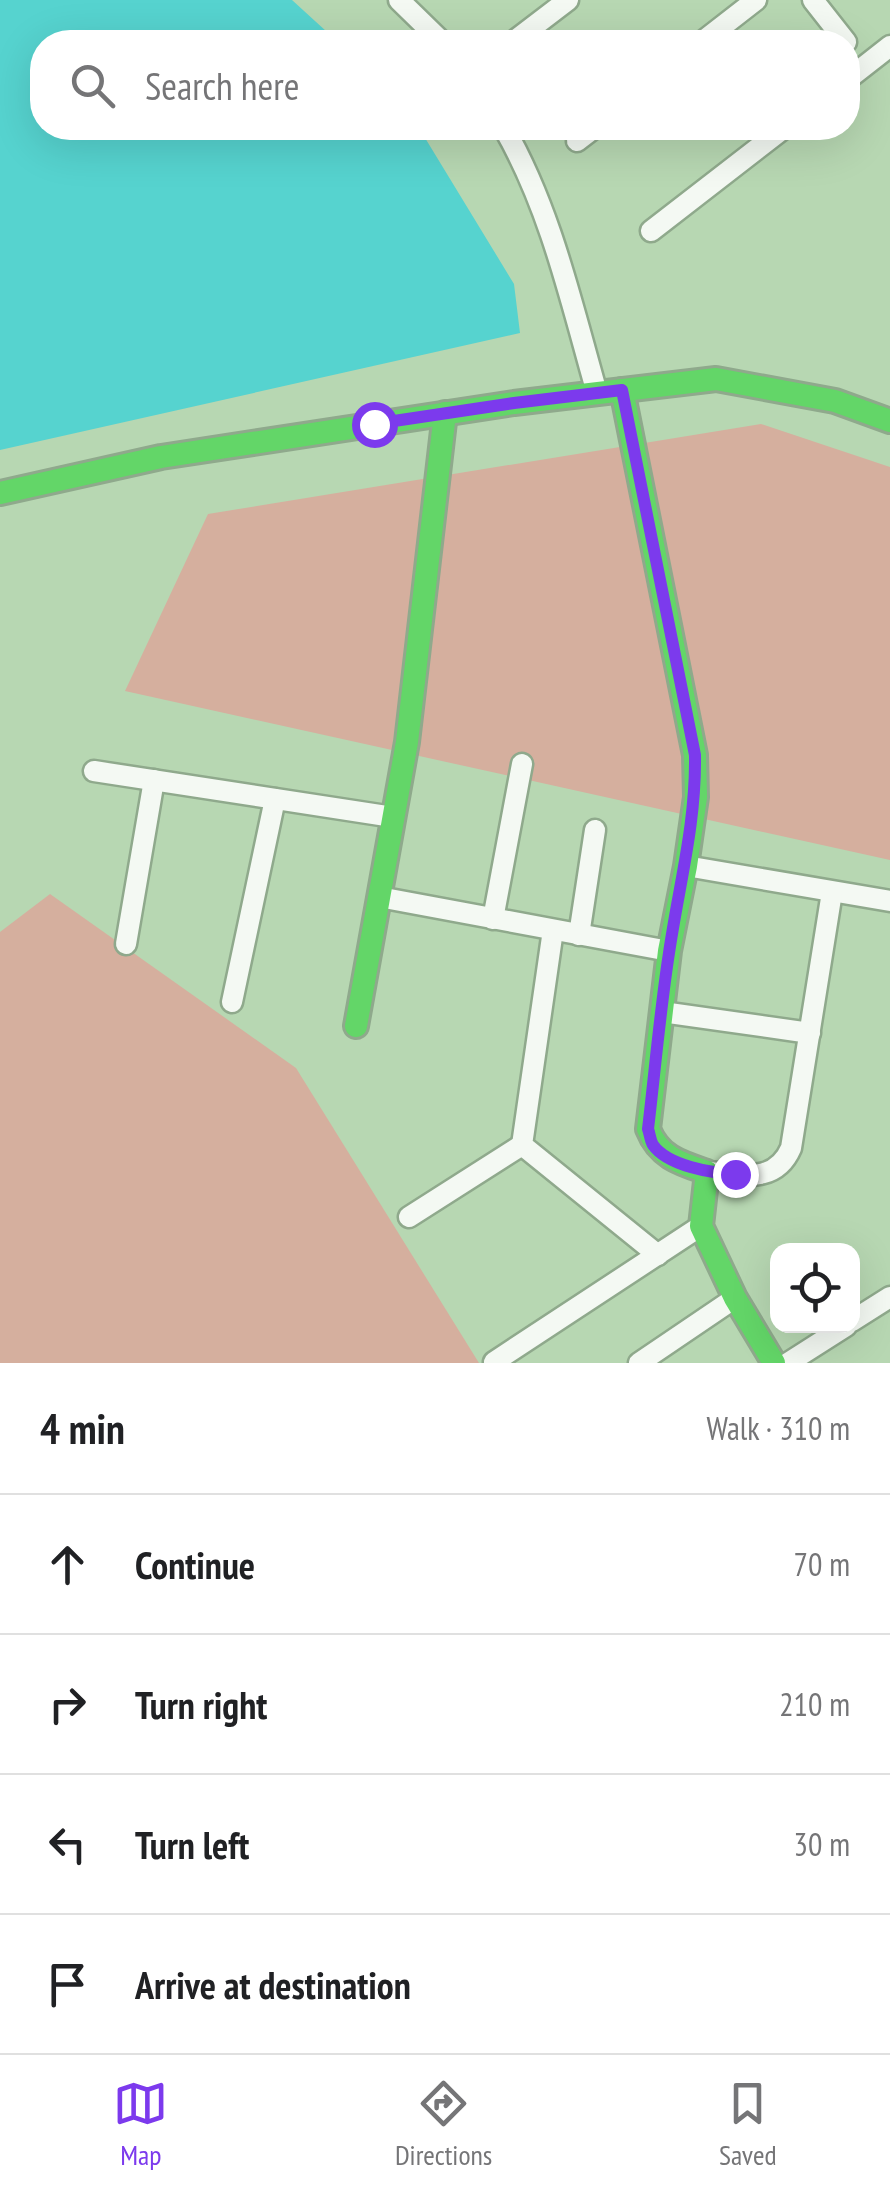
<!DOCTYPE html>
<meta charset="utf-8">
<style>
body{margin:0;font-family:"PT Sans Narrow",sans-serif;background:#f6f6f6;color:#202124}
.controls{position:absolute;right:30px;bottom:30px;display:grid;overflow:hidden;border-radius:20px;box-shadow:0 10px 40px #0002}
.controls button{width:90px;height:90px;display:grid;place-items:center;padding:0;border:0;border-bottom:2px solid #e0e0e0;background:#fff;color:#202124;font:50px sans-serif}
.stop{position:absolute;width:30px;height:30px;margin:-22px;border:8px solid #7c3aed;border-radius:50%;background:#fff}
.stop.end{background:#7c3aed;border-color:#fff;box-shadow:0 2px 10px #0008}
.list{margin:0;padding:0;list-style:none}
h2{display:flex;justify-content:space-between;align-items:center;height:130px;margin:0;padding:0 40px;font-size:42px}
h2 small{font-size:32px;font-weight:400;color:#757577}
.list li{display:grid;grid-template-columns:65px 1fr auto;gap:30px;align-items:center;box-sizing:border-box;height:140px;padding:0 40px;border-top:2px solid #e0e0e0}
.list b{display:block;font-size:38px;white-space:nowrap}
.list em{font-size:32px;font-style:normal;color:#757577}
.icon{flex:none;width:55px;height:55px;fill:none;stroke:currentColor;stroke-width:2;stroke-linecap:round;stroke-linejoin:round}
.map{position:relative;flex:none;width:890px;height:1363px;overflow:hidden}
.search{position:absolute;background:#fff;box-shadow:0 10px 40px #0002;left:30px;right:30px;top:30px;height:110px;display:flex;align-items:center;gap:25px;box-sizing:border-box;padding:0 35px;border-radius:40px;color:#757577;font-size:38px}
.sheet{height:690px;background:#fff}
nav{display:flex;justify-content:space-around;align-items:center;box-sizing:border-box;height:140px;border-top:2px solid #e0e0e0;background:#fff;font-size:28px;color:#757577}
nav a{display:grid;justify-items:center;gap:5px}
nav .on{color:#7c3aed}
.map>svg:first-child{display:block}
.green{fill:#d5af9e}
.water{fill:#56d3cf}
.lines{fill:none;stroke-linecap:round;stroke-linejoin:round}
.street-casing{stroke:#8fa98c;stroke-width:25}
.fast-casing{stroke:#8fa98c;stroke-width:28}
.street{stroke:#f4f9f3;stroke-width:20}
.fast{stroke:#63d668;stroke-width:22}
.route{stroke:#7c3aed;stroke-width:12}
</style>
<div class="map">
<svg width="890" height="1363" viewBox="0 0 890 1363">
<rect width="100%" height="100%" fill="#b7d7b2"/>
<g class="green">
<path d="M 761,424 L 890,467 L 890,860 L 125,691 L 208,514 Z"/>
<path d="M 50,894 L 296,1068 L 479,1363 L 0,1363 L 0,932 Z"/>
</g>
<path class="water" d="M 0,0 L 292,0 L 338,42 L 42,42 L 42,128 L 419,128 L 514,284 L 520,333 L 0,450 Z"/>
<g class="lines">
<defs>
<g id="street">
<path d="M 399,0 L 442,42"/>
<path d="M 813,0 L 846,42"/>
<path d="M 513,42 L 568,0"/>
<path d="M 702,42 L 756,0"/>
<path d="M 848,79 L 890,46"/>
<path d="M 504,128 C 551,210 571,302 597,393"/>
<path d="M 577,141 L 594,128"/>
<path d="M 651,231 L 784,128"/>
<path d="M 94,771 L 393,817"/>
<path d="M 686,866 L 890,901"/>
<path d="M 379,897 L 669,951"/>
<path d="M 493,919 L 522,764"/>
<path d="M 553,930 L 522,1145 L 658,1255"/>
<path d="M 579,935 L 595,830"/>
<path d="M 126,944 L 154,780"/>
<path d="M 232,1002 L 275,799"/>
<path d="M 662,1012 L 810,1033"/>
<path d="M 707,1172 C 741,1174 775,1185 791,1148 L 832,892"/>
<path d="M 409,1217 L 522,1145"/>
<path d="M 852,1321 L 890,1297"/>
<path d="M 494,1362 L 701,1226"/>
<path d="M 639,1363 L 735,1298"/>
<path d="M 788,1363 L 846,1326"/>
</g>
<g id="fast">
<path d="M 622,390 L 695,755 L 696,797 L 686,866 L 669,951 L 648,1129 C 659,1157 680,1163 707,1172 L 701,1226 L 735,1298 L 774,1363"/>
<path d="M 0,493 L 161,457 L 514,403 L 716,379 L 835,401 L 890,421"/>
<path d="M 356,1026 L 407,742 L 445,413"/>
</g>
</defs>
<use href="#street" class="street-casing"/>
<use href="#fast" class="fast-casing"/>
<use href="#street" class="street"/>
<use href="#fast" class="fast"/>
</g>
<g class="lines">
<path class="route" d="M 374,424 L 514,403 L 622,390 L 695,755 C 696,825 679,884 669,953 C 660,1011 655,1070 648,1129 C 650,1134 650,1140 653,1145 C 668,1166 711,1173 735,1174"/>
</g>
</svg>
<div class="controls">
<button><svg class="icon" aria-label="locate" viewBox="0 0 24 24"><circle cx="12" cy="12" r="6"/><path d="M12 2v4M12 18v4M2 12h4M18 12h4"/></svg></button>
</div>
<div class="stop" style="left:374px;top:424px"></div>
<div class="stop end" style="left:735px;top:1174px"></div>
<div class="search"><svg class="icon" aria-label="search" viewBox="0 0 24 24"><circle cx="10" cy="10" r="6"/><path d="M15 15l6 6"/></svg>Search here</div>
</div>
<section class="sheet">
<h2>4 min<small>Walk · 310 m</small></h2>
<ul class="list">
<li><svg class="icon" aria-label="ahead" viewBox="0 0 24 24"><path d="M12 20V5M6 11l6-6 6 6"/></svg><div><b>Continue</b></div><em>70 m</em></li>
<li><svg class="icon" aria-label="right" viewBox="0 0 24 24"><path d="M7 20v-9h11M14 6l5 5-5 5"/></svg><div><b>Turn right</b></div><em>210 m</em></li>
<li><svg class="icon" aria-label="left" viewBox="0 0 24 24"><path d="M17 20v-9H6M10 6l-5 5 5 5"/></svg><div><b>Turn left</b></div><em>30 m</em></li>
<li><svg class="icon" aria-label="arrive" viewBox="0 0 24 24"><path d="M6 21V4h12l-3 4 3 4H6"/></svg><div><b>Arrive at destination</b></div></li>
</ul>
</section>
<nav>
<a class="on"><svg class="icon" aria-label="map" viewBox="0 0 24 24"><path d="M3 6l6-2 6 2 6-2v14l-6 2-6-2-6 2zM9 4v14M15 6v14"/></svg>Map</a>
<a><svg class="icon" aria-label="directions" viewBox="0 0 24 24"><path d="M12 3l9 9-9 9-9-9zM9 14v-3h6M13 9l2 2-2 2"/></svg>Directions</a>
<a><svg class="icon" aria-label="saved" viewBox="0 0 24 24"><path d="M7 4h10v16l-5-4-5 4z"/></svg>Saved</a>
</nav>
